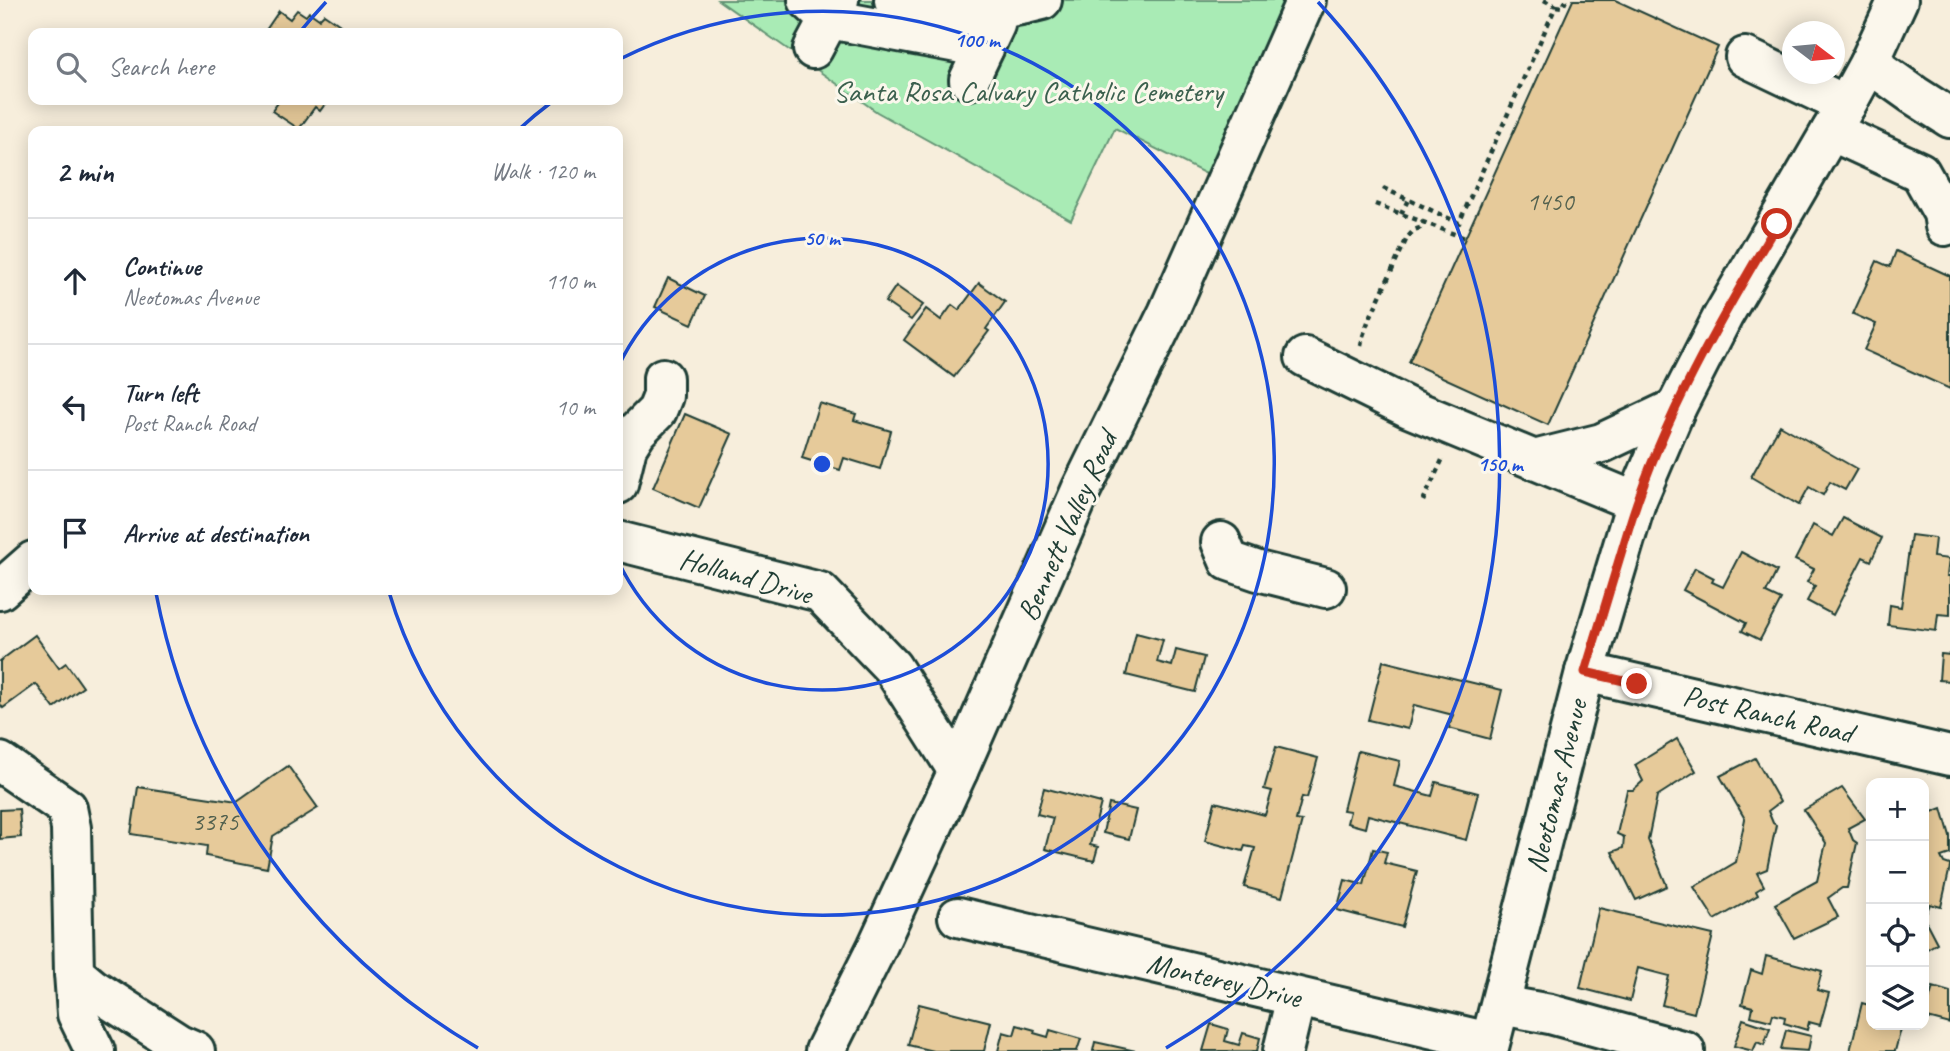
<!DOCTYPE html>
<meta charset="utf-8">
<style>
body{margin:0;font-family:Caveat,sans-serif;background:#f2f2f3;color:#1f2937}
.controls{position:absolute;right:21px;bottom:21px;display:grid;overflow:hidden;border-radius:14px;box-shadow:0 4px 18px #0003}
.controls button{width:63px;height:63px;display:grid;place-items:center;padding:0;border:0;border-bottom:2px solid #e0e1e3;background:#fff;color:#1f2937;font:35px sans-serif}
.compass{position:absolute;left:1782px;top:21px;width:63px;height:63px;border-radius:50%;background:#fff;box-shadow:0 4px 18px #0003;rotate:106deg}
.stop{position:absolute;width:21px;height:21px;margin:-16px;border:5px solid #c8321e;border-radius:50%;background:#fff}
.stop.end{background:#c8321e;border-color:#fff;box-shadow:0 2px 7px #0008}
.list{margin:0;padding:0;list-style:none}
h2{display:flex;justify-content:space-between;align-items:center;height:91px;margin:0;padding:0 28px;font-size:30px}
h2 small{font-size:23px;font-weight:400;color:#747a83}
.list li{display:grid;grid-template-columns:46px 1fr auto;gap:21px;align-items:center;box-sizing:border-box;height:126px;padding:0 28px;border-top:2px solid #e0e1e3}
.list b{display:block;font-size:26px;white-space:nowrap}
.list p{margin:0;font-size:23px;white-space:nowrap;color:#747a83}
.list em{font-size:23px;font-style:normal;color:#747a83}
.icon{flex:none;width:38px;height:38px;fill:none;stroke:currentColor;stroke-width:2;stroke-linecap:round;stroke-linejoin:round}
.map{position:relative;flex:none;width:1950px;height:1051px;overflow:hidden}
.search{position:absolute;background:#fff;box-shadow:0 4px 18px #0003;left:28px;top:28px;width:595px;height:77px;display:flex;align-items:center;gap:18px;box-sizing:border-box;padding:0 24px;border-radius:14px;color:#747a83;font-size:26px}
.panel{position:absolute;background:#fff;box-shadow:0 4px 18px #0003;left:28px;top:126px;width:595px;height:469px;border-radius:14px}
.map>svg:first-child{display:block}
.green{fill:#a9ebb5;stroke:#649474;stroke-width:2}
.building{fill:#e6ca9a;stroke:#1f3d34;stroke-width:2}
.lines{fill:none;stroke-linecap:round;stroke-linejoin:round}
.minor-casing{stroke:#1f3d34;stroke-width:44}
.path{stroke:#1f3d34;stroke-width:4.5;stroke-dasharray:5 5;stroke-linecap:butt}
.minor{stroke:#fbf7ec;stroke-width:38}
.route{stroke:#c8321e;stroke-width:9}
.ring{fill:none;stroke:#1d4ed8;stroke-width:3.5}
.labels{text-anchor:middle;stroke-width:6;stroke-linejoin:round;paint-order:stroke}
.number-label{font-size:26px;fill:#51604e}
.park-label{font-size:30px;fill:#3b604e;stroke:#fbf7ec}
.street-label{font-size:30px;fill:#1f3d34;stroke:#fbf7ec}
.centre{fill:#1d4ed8;stroke:#fbf7ec;stroke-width:3.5}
.ring-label{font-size:21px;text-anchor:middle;font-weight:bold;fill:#1d4ed8;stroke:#fbf7ec;stroke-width:6;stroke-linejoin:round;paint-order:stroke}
</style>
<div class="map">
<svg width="1950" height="1051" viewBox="0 0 1950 1051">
<rect width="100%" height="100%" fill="#f7eedc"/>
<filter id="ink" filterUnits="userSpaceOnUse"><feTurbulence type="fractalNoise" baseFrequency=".0143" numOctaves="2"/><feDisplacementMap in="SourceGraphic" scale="14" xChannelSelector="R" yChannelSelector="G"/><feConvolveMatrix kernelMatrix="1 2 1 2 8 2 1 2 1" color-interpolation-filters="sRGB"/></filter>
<g filter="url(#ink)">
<path class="green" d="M 718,0 L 1291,0 L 1208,175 L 1115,128 L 1071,220 L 877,112 Z"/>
<g class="building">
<path d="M 1573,0 L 1615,0 L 1718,47 L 1548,425 L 1409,362 Z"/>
<path d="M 297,10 L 306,16 L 309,12 L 319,19 L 324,14 L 352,33 L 270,33 L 266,30 L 279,11 L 290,19 Z"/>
<path d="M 280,100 L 328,100 L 320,111 L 315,107 L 299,129 L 272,111 Z"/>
<path d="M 1896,251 L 1950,276 L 1950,389 L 1864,350 L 1876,324 L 1853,314 L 1877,261 L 1890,267 Z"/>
<path d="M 668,278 L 705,296 L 692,324 L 655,307 Z"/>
<path d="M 979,283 L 1005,302 L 986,329 L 989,331 L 954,377 L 904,340 L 926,309 L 941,320 L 952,305 L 959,310 Z"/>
<path d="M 896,286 L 923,305 L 911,320 L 885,302 Z"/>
<path d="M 819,403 L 856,414 L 854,420 L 891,431 L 880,469 L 844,458 L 840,470 L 802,458 Z"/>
<path d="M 685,414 L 732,434 L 699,508 L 653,488 Z"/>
<path d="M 1780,425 L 1857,469 L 1845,490 L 1830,482 L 1823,495 L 1809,487 L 1799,505 L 1751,477 Z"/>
<path d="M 1843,518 L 1882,538 L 1871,561 L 1863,557 L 1833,615 L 1807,601 L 1815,586 L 1807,582 L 1814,569 L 1795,560 L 1813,525 L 1833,536 Z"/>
<path d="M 1911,535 L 1935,538 L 1933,557 L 1949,559 L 1947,576 L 1950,576 L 1950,615 L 1938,614 L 1936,631 L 1888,625 L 1890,605 L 1901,607 Z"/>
<path d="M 1741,552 L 1777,571 L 1766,593 L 1781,600 L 1760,640 L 1742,631 L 1746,623 L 1683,590 L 1695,568 L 1714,578 L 1712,582 L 1723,587 Z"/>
<path d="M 1136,633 L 1163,640 L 1157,662 L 1172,666 L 1176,650 L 1204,657 L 1195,692 L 1126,675 Z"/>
<path d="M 35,635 L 59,668 L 66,663 L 83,687 L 54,708 L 36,684 L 3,708 L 0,704 L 0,661 Z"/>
<path d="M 1941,654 L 1950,655 L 1950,681 L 1939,680 Z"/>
<path d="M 1383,661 L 1502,690 L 1490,739 L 1449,728 L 1453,715 L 1414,705 L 1408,729 L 1368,720 Z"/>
<path d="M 1677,739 L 1696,771 L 1657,796 L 1648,840 L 1667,886 L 1636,900 L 1612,852 L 1623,848 L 1624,837 L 1617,834 L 1627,790 L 1633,790 L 1643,781 L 1635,765 Z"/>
<path d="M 1276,747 L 1318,758 L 1307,798 L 1302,797 L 1296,820 L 1302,821 L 1282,897 L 1244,887 L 1255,848 L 1245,846 L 1243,851 L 1205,841 L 1215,802 L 1265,815 L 1272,791 L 1264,789 Z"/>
<path d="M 1358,751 L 1400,761 L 1394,786 L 1432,796 L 1436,782 L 1478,793 L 1466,840 L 1368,815 L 1365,828 L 1347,823 L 1350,811 L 1343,810 Z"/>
<path d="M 1755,758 L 1780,802 L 1768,811 L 1773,823 L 1776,825 L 1767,869 L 1757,873 L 1764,886 L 1756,891 L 1758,895 L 1715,920 L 1694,887 L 1736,862 L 1745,819 L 1720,776 Z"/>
<path d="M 288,766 L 318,808 L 273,836 L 267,868 L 206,856 L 207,846 L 131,834 L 138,787 L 237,802 Z"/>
<path d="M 1044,788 L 1101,803 L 1090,845 L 1098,847 L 1094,861 L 1045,849 L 1053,818 L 1037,814 Z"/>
<path d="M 1842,788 L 1865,819 L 1848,828 L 1853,840 L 1857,843 L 1847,888 L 1842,888 L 1828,898 L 1838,917 L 1794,938 L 1775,904 L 1817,881 L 1826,843 L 1804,810 Z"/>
<path d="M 1109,804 L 1136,810 L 1129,839 L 1103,833 Z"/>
<path d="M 1942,808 L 1950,836 L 1950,854 L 1941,857 L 1944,863 L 1950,865 L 1950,867 L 1941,907 L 1930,904 L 1924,918 L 1937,943 L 1924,951 L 1924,815 Z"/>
<path d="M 19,809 L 21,837 L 0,839 L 0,810 Z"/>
<path d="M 1373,849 L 1387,852 L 1384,863 L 1417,871 L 1402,927 L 1337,910 L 1345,880 L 1364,885 Z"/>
<path d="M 1599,908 L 1713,935 L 1694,1013 L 1662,1005 L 1669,976 L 1638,968 L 1630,1001 L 1580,988 Z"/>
<path d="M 1766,956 L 1822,971 L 1817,990 L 1829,993 L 1820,1025 L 1809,1022 L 1807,1030 L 1784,1023 L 1785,1017 L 1773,1014 L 1771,1021 L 1751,1016 L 1753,1007 L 1742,1004 L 1751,970 L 1762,974 Z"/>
<path d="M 1933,987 L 1950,992 L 1950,1024 L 1924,1017 Z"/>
<path d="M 1871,997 L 1871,1025 L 1902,1025 L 1895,1051 L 1850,1051 L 1862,1003 L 1869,1005 Z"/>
<path d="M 919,1004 L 991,1022 L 984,1051 L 933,1051 L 908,1045 Z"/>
<path d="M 1743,1019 L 1770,1028 L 1764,1045 L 1757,1042 L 1753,1051 L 1734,1046 Z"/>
<path d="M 1211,1024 L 1228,1029 L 1225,1041 L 1239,1045 L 1243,1033 L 1260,1038 L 1257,1051 L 1203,1051 Z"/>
<path d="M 1017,1025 L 1035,1030 L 1034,1033 L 1048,1037 L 1050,1030 L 1081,1039 L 1077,1051 L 998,1051 L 1003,1032 L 1014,1035 Z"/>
<path d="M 1786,1030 L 1811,1036 L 1808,1051 L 1781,1049 Z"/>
<path d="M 1095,1042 L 1136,1051 L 1093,1051 Z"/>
</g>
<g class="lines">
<defs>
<g id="minor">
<path d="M 808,0 L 820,11 L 840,21 L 984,48"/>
<path d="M 894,0 C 943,15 992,14 1042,0"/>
<path d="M 813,49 L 839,0"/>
<path d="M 1745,57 L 1846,105"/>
<path d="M 1869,63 L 1914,95 L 1950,118"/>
<path d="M 969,80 L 995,25"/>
<path d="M 1831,131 L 1920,172 L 1943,213 L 1945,226"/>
<path d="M 1305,357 L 1409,408 L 1636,502"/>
<path d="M 1534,460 L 1602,443 L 1676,408"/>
<path d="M 618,484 L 627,447 L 637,431 L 657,411 L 663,396 L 663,378"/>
<path d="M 618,541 L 820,592 L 892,667 L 958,771"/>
<path d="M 1221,542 L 1229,561 L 1258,571 L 1326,588"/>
<path d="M 0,590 L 33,561"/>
<path d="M 1585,672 L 1950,756"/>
<path d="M 0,762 L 67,808 L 71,828 L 74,973 L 77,1014 L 95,1051"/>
<path d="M 958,917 L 1489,1042"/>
<path d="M 74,973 L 92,988 L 179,1044 L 195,1051"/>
<path d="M 1501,1005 L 1550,1014 L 1685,1051"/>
<path d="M 825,1051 L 877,947 L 958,771 L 1081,490 L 1168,313 L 1306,0"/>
<path d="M 1283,1051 L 1296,997"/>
<path d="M 1488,1051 L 1585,672 L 1636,502 L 1676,408 L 1723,316 L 1846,105 L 1869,63 L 1898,0"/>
</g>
</defs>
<use href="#minor" class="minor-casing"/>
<g class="path">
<path d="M 1556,6 L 1563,7 L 1566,0"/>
<path d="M 1383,188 L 1459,223 L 1556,6 L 1544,0"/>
<path d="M 1375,204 L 1465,238"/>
<path d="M 1401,214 L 1408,200"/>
<path d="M 1361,346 L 1363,336 L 1368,322 L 1407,238 L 1414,230 L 1420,228 L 1423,221"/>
<path d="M 1423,501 L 1444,456"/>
</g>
<use href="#minor" class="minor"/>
</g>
</g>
<g class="lines" filter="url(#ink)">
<path class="route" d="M 1637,684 L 1585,672 L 1629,527 C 1662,419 1720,320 1777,224"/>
</g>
<g class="ring">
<path d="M618 367A226 226 0 1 1 618 561"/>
<path d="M517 131A452 452 0 0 1 553 101M620 59A452 452 0 1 1 389 592"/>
<path d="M478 1048A678 678 0 0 1 156 593M299 33A678 678 0 0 1 326 2M1318 2A678 678 0 0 1 1166 1048"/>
</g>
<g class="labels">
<g class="number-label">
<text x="1550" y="210">1450</text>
<text x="215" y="830">3375</text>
</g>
<g class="park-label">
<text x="1028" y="101">Santa Rosa Calvary Catholic Cemetery</text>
</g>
<g class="street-label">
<text transform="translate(1067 526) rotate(-66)" y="10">Bennett Valley Road</text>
<text transform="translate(746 576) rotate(16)" y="10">Holland Drive</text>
<text transform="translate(1768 714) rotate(13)" y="10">Post Ranch Road</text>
<text transform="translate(1556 786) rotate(-76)" y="10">Neotomas Avenue</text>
<text transform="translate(1224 980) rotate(13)" y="10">Monterey Drive</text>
</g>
</g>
<circle cx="822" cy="464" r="10" class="centre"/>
<g class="ring-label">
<text x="977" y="47">100 m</text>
<text x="822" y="245">50 m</text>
<text x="1500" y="471">150 m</text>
</g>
</svg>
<div class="controls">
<button>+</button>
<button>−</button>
<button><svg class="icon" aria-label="locate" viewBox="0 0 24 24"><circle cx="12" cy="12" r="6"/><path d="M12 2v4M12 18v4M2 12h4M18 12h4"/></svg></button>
<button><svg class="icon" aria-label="layers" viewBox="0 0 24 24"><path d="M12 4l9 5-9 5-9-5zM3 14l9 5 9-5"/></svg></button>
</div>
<svg class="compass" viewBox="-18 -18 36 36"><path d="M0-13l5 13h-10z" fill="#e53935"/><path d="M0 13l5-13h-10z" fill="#747a83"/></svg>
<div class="stop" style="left:1777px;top:224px"></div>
<div class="stop end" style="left:1637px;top:684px"></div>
<div class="search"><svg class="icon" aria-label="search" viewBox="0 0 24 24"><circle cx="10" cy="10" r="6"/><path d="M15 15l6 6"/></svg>Search here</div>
<section class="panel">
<h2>2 min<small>Walk · 120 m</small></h2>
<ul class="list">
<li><svg class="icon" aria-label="ahead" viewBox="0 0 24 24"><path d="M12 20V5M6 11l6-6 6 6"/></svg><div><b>Continue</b><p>Neotomas Avenue</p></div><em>110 m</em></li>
<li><svg class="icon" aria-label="left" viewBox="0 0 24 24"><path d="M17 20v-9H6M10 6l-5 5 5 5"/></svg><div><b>Turn left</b><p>Post Ranch Road</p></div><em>10 m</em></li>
<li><svg class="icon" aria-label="arrive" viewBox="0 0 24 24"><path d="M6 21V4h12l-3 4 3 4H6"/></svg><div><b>Arrive at destination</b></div></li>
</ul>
</section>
</div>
